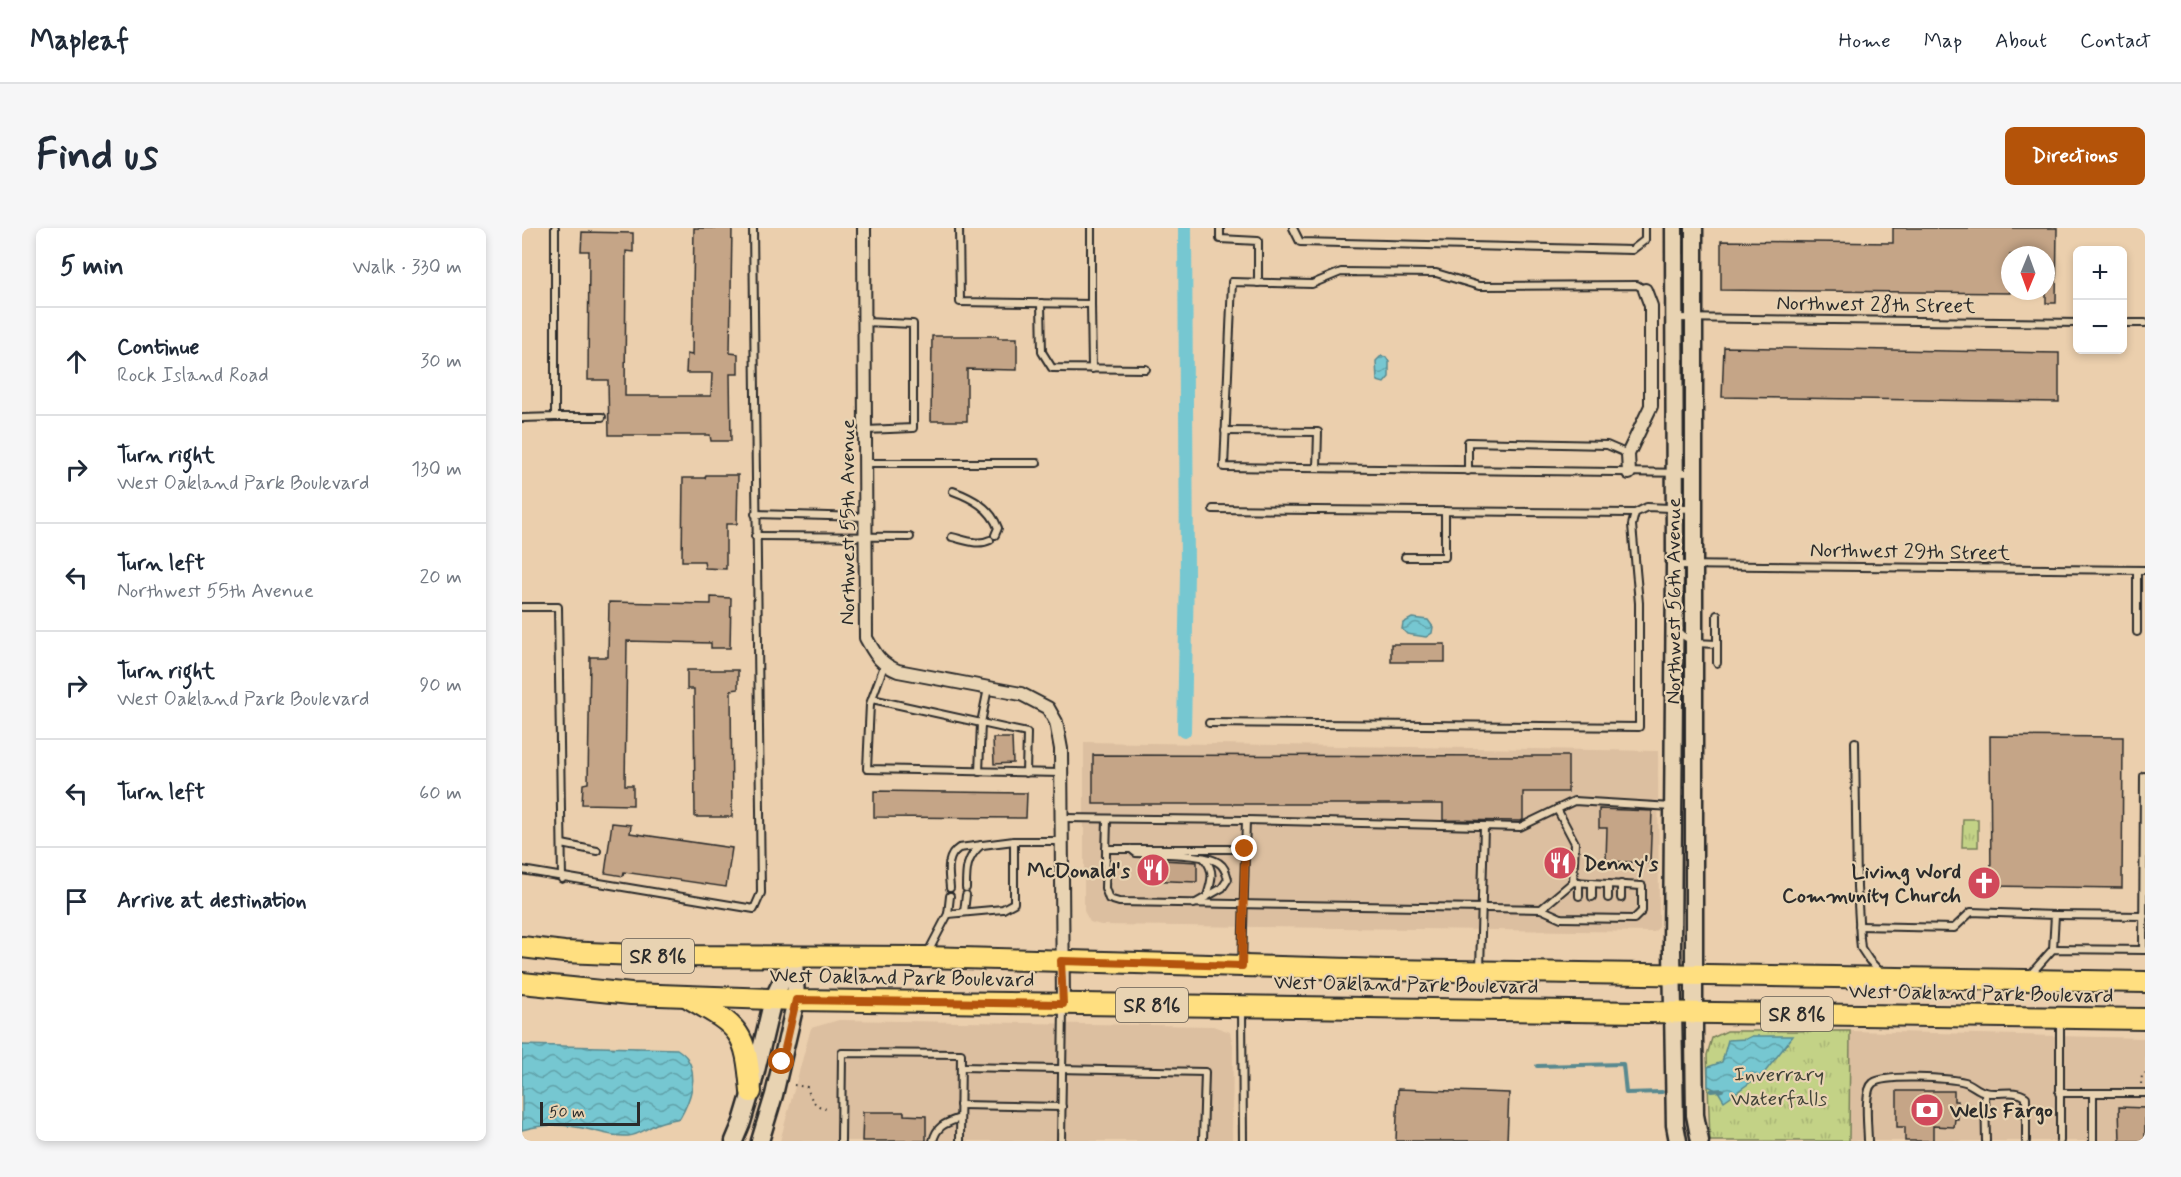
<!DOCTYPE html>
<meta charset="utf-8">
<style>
body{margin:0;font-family:Mynerve,sans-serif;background:#f6f6f7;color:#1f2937}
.controls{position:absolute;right:18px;top:18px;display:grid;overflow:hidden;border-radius:9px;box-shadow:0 3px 9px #0003}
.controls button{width:54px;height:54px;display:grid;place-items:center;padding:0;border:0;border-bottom:2px solid #e0e1e3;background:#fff;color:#1f2937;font:30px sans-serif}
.compass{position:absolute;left:1479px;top:18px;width:54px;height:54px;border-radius:50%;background:#fff;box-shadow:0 3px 9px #0003;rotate:181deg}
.scale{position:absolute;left:18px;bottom:15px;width:100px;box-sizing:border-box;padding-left:6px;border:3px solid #2b2b2b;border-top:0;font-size:16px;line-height:21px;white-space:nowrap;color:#2b2b2b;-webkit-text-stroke:4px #e8d3b2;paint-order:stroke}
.stop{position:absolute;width:18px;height:18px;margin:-14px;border:4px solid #b45309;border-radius:50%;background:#fff}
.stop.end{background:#b45309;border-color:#fff;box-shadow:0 2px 6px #0008}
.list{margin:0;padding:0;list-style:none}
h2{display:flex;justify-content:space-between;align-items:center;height:78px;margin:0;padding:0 24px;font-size:26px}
h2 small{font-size:20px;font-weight:400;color:#747a83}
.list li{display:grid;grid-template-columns:39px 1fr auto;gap:18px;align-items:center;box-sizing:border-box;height:108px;padding:0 24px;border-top:2px solid #e0e1e3}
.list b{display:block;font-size:22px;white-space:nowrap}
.list p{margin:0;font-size:20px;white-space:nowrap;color:#747a83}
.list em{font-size:20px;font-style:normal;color:#747a83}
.icon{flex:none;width:33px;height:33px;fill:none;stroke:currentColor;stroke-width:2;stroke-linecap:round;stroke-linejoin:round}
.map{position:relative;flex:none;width:1623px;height:913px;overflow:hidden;border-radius:9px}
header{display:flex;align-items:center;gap:36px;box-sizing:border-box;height:84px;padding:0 30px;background:#fff;border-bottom:2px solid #e0e1e3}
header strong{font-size:28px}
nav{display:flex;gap:33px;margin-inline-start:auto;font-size:21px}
.intro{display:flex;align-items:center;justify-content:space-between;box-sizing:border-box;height:144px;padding:0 36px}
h1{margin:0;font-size:42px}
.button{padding:15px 27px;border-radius:9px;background:#b45309;color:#fff;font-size:21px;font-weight:700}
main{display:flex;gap:36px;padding:0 36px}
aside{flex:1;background:#fff;border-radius:9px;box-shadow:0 3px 9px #0003}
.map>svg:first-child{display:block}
.built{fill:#dcbfa0}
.park{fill:url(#park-tufts);stroke:#777e58;stroke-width:1.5}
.water{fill:url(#water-waves);stroke:#58898f;stroke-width:1.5}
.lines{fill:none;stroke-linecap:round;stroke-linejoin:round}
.stream{stroke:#58898f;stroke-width:4}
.canal{stroke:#76c7d1;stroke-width:14}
.building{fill:#c5a587;stroke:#2b2b2b;stroke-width:1.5}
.lane-casing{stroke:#2b2b2b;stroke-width:10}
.street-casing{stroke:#2b2b2b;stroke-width:16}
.secondary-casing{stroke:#2b2b2b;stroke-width:21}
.primary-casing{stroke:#2b2b2b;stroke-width:24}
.path{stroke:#2b2b2b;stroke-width:2;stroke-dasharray:1.5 4.5;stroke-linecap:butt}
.lane{stroke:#e8d3b2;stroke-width:6}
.street{stroke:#e8d3b2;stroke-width:12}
.secondary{stroke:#e8d3b2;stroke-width:16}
.primary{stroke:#ffdf80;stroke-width:20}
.route{stroke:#b45309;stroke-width:8}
.labels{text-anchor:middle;stroke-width:4.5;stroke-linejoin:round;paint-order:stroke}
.shield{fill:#e8d3b2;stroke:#645d54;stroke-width:1.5}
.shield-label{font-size:20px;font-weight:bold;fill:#2b2b2b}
.street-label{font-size:21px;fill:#2b2b2b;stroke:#e8d3b2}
.poi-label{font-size:21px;font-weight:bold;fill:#2b2b2b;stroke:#e8d3b2;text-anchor:start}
.park-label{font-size:21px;fill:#424439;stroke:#e8d3b2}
</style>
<header>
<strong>Mapleaf</strong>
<nav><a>Home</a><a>Map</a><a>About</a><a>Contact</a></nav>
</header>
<div class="intro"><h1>Find us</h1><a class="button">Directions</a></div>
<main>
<aside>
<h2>5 min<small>Walk · 330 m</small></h2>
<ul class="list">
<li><svg class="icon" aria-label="ahead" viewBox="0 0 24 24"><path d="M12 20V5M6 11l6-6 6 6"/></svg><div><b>Continue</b><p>Rock Island Road</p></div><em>30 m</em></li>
<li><svg class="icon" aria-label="right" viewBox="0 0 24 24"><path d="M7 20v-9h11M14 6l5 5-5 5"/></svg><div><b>Turn right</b><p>West Oakland Park Boulevard</p></div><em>130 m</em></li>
<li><svg class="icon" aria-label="left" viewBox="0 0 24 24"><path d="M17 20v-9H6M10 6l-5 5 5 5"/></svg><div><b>Turn left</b><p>Northwest 55th Avenue</p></div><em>20 m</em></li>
<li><svg class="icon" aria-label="right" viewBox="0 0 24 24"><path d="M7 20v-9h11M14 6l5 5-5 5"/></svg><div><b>Turn right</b><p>West Oakland Park Boulevard</p></div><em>90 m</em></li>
<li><svg class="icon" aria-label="left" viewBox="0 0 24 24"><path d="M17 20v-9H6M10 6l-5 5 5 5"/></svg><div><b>Turn left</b></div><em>60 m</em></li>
<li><svg class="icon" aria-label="arrive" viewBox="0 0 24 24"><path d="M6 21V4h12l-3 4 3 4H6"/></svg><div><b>Arrive at destination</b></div></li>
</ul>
</aside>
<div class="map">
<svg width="1623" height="913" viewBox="0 0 1623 913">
<defs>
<pattern id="park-tufts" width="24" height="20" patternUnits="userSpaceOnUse" patternTransform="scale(1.5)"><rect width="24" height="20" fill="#c3d286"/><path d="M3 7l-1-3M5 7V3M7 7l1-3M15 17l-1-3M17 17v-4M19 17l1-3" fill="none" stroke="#a8b474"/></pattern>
<pattern id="water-waves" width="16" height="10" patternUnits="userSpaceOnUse" patternTransform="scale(1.5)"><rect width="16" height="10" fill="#76c7d1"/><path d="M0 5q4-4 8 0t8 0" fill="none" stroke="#61a2aa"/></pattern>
</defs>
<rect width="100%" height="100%" fill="#ebcfad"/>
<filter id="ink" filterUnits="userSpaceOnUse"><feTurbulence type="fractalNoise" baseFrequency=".0167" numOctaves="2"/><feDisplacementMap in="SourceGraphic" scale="12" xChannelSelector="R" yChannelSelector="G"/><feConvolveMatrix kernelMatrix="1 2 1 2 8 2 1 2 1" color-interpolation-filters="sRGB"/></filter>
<g filter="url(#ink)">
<g class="built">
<path d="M 562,514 L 1136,523 L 1137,699 L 1132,704 L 579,697 L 568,694 L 562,683 Z"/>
<path d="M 317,792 L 691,798 L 708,804 L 711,817 L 710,913 L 258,913 L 289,800 Z"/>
<path d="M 1328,803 L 1623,810 L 1623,913 L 1327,913 Z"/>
</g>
<g class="park">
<path d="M 1441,591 L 1456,591 L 1456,619 L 1440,619 Z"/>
<path d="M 1205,803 L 1328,803 L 1327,913 L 1188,913 L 1185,827 L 1190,810 Z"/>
</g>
<g class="water">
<path d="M 859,128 L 864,129 L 867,134 L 867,149 L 862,155 L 855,153 L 854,133 Z"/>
<path d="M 890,390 L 906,392 L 911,399 L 910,405 L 904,409 L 885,406 L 880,401 L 881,395 Z"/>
<path d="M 1230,808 L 1271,808 L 1243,844 L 1202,873 L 1196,863 L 1186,858 L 1186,839 L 1200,834 L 1206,812 L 1224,811 Z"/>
<path d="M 0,817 L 155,821 C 158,823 163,827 165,830 C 177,848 168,873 158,890 C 151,892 146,892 140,894 C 128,897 119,907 106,908 C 93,909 81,905 69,902 C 46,896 23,895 0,902 Z"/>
</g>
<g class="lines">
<g class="stream">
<path d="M 1015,838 L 1101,836 L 1104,865 L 1140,864"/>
<path d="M 1189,863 L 1200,862"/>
</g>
<path class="canal" d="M 662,503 L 665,346 L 663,0"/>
</g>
<g class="building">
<path d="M 172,0 L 210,0 L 208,125 L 216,126 L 216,146 L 208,146 L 209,213 L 189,213 L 188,207 L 87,207 L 86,152 L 66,152 L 67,23 L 59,23 L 60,4 L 111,5 L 111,24 L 104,23 L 103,168 L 189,168 L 190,145 L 164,145 L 165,126 L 170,127 Z"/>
<path d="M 1371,0 L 1535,0 L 1534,75 L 1524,75 L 1524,27 L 1488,27 L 1488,65 L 1199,62 L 1199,13 L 1371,15 Z"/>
<path d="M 410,108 L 476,108 L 476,110 L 495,110 L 495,142 L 445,141 L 445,193 L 409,193 Z"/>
<path d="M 1202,119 L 1537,125 L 1537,174 L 1200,169 Z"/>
<path d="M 184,247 L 216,247 L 215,296 L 204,296 L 204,341 L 183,340 L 182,333 L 160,333 L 161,250 L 183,250 Z"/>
<path d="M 189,369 L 209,370 L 208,420 L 189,420 L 189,415 L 105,413 L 103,557 L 111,557 L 111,577 L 60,576 L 61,556 L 66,555 L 68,429 L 86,429 L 87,374 L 189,376 Z"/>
<rect x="869" y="416" width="54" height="18"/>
<path d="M 165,442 L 216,442 L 216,461 L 209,462 L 210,589 L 173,589 L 172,461 L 165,461 Z"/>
<path d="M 1468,508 L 1601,509 L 1600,660 L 1469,658 Z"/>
<path d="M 471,510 L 490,510 L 491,535 L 472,536 Z"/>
<path d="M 571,527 L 1046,528 L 1046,564 L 1001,564 L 1001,592 L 998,593 L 921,592 L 921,576 L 571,576 Z"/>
<path d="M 352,563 L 505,565 L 504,590 L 352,589 Z"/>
<path d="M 1077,581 L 1130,583 L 1128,635 L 1084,633 L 1085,600 L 1077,600 Z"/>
<path d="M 90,595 L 109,597 L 108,605 L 210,620 L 204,659 L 102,644 L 101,648 L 83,645 Z"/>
<path d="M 622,631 L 675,634 L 675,654 L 622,652 Z"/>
<path d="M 876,861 L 987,865 L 985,913 L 874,913 Z"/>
<path d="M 1375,863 L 1432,863 L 1432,873 L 1436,873 L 1436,891 L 1433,891 L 1432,899 L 1411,898 L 1411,913 L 1383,913 L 1383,899 L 1375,899 Z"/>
<path d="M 1597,879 L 1623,880 L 1623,913 L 1598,913 Z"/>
<path d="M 341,884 L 382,884 L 382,887 L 404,888 L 404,913 L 340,913 Z"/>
</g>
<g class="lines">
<defs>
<g id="lane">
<path d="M 437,0 L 438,74 L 569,76 L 569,0"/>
<path d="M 698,0 L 698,11 L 736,13 L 736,55"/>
<path d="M 771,0 L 778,14 L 1110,22 L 1123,12 L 1123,0"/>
<path d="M 1123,62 L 1115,57 L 957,58 L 914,45 L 819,44 L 790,56 L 710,54 L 702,239 L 1171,245"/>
<path d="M 519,75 L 520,124 L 530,140 L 624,141"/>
<path d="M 569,76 L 570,141"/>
<path d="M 1153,90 L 1556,95"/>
<path d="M 343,94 L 391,96 L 391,200 L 344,202"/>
<path d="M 1600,95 L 1623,95"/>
<path d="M 33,189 L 80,189"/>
<path d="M 0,190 L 33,189 L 33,0"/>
<path d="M 703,203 L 796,204 L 795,240"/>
<path d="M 344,235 L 515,235"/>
<path d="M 946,243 L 946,214 L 1085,217 L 1106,226"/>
<path d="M 431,263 C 450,270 469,280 476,300 L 473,307"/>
<path d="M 691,281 L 1113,285"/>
<path d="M 233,286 L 343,289"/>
<path d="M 233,308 L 388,309"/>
<path d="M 430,309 C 443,312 456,318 468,312"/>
<path d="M 883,329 L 923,329 L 923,283"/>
<path d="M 1154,337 L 1623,342"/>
<path d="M 1615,342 L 1615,404"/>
<path d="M 0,379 L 36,379 L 40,651"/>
<path d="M 1155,404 L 1173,415 L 1195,416"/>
<path d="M 1195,435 L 1195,387"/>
<path d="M 362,438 L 348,476 L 345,541 L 539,545"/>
<path d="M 350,471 L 505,505 L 504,545"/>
<path d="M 687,495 L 1117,499 L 1117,375 L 1110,297 L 1113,285 L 1125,279 L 1170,281"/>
<path d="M 1333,514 L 1335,659 L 1338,710 L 1339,720 L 1347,732 L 1360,746"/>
<path d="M 457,544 L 459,495 L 466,460"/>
<path d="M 1035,581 L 1053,615 L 1051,654"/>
<path d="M 539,590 L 724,592 L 998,599 L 1052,573 L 1150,579"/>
<path d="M 585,592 L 583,660 L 587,671 L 597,674 L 1019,681 L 1039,690 L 1112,691 L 1120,683 L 1120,658 L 1051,654 L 1019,681"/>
<path d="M 40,616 L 75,623"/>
<path d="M 584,621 L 723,621"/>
<path d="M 609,621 L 614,625 C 633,626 684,625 697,635 C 703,639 704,645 706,651 L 700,660 L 672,676"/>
<path d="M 682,630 C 693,643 690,652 685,668"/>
<path d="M 0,642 L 232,681 L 239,665 L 231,0"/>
<path d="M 1086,656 L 1086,670"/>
<path d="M 1099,656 L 1099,670"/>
<path d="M 428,660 C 427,645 423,629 437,620 L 492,613"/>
<path d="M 444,660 C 444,642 444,630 459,617"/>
<path d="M 1057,668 L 1057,654"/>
<path d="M 1070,669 L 1070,655"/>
<path d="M 442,684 L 444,667"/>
<path d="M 426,686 L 481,681 L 492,675 L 492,613 L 539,613"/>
<path d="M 1533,687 L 1622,688"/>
<path d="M 1337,698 L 1432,700 L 1449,684 L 1533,687 L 1531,721"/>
<path d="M 1621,722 L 1622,548"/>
<path d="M 405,726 L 426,686 L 428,668"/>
<path d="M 720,736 L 724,592"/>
<path d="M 958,741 L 962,598"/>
<path d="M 1507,748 L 1531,721 L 1623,722"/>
<path d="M 720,782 L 721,913"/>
<path d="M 439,839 L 683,844 L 681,913"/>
<path d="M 1463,864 L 1464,913"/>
<path d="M 1537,865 L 1623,865"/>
<path d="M 1571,865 L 1571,913"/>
<path d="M 438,877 L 540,879"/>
<path d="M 319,913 L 320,825 L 439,826 L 438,913"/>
<path d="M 411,913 C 415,897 424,895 438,890"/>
<path d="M 539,913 L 541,779"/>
<path d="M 1346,913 C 1346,900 1341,863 1351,855 C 1364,846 1427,850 1443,854 C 1450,856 1456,863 1463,864 C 1477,868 1491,860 1504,869 L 1504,913"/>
<path d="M 1538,913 L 1538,793"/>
</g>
<g id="street">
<path d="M 342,0 L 344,410 C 354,427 357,435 376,443 L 499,466 L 526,480 L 534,494 L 539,521 L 541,776"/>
<path d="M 1107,245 L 1106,226 L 1129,178 L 1129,78 L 1123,62"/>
</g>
<g id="secondary">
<path d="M 1152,0 L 1153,337 L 1150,722 L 1153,897 L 1156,913"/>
<path d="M 1172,0 L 1172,808 L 1173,887 L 1178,913"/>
<path d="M 212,913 L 220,894 L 229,864 L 251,771 L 272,728"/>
<path d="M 238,913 L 252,867 L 274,772 L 272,729"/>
</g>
<g id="primary">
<path d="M 0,719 L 42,724 L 138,728 L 403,729 L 863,742 L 1623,754"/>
<path d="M 0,755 L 109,766 L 274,772 L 1623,791"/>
<path d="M 167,770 C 219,800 224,803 229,864"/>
</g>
</defs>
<use href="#lane" class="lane-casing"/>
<use href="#street" class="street-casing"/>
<use href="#secondary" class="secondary-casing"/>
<use href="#primary" class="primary-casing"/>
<g class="path">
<path d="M 1619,856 L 1620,847 L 1623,845"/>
<path d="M 272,857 L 285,859 C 289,872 293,880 308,881"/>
</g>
<use href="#lane" class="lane"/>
<use href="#street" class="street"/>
<use href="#secondary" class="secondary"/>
<use href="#primary" class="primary"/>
</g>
</g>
<g class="lines" filter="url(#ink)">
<path class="route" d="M 260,834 L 274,772 L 541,776 L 539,733 L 720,738 L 723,621"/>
</g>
<defs>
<symbol id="restaurant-disc" viewBox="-11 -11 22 22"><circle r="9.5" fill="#d1495b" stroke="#e8d3b2"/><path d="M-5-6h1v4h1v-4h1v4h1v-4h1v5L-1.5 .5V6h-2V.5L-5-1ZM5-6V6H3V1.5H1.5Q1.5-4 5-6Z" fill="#fff"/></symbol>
<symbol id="church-disc" viewBox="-11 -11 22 22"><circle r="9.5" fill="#d1495b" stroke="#e8d3b2"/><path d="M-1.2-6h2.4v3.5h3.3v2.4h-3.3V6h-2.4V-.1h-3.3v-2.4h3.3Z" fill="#fff"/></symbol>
<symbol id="bank-disc" viewBox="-11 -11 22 22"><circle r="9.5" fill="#d1495b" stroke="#e8d3b2"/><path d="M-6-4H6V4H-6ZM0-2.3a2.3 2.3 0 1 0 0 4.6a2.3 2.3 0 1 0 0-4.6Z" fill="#fff"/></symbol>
</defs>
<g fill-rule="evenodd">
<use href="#restaurant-disc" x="1019" y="616" width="38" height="38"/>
<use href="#restaurant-disc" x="612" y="623" width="38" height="38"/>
<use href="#church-disc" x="1443" y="636" width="38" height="38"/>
<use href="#bank-disc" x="1386" y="863" width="38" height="38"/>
</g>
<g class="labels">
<g class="shield">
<rect x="100" y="711" width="72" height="34" rx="4.5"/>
<rect x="594" y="760" width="72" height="34" rx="4.5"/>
<rect x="1239" y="769" width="72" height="34" rx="4.5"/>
</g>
<g class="shield-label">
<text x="136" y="735">SR 816</text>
<text x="630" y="784">SR 816</text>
<text x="1275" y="793">SR 816</text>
</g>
<g class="street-label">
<text transform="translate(1354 76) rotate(1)" y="7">Northwest 28th Street</text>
<text transform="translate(325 294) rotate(-90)" y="7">Northwest 55th Avenue</text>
<text transform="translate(1388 323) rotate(1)" y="7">Northwest 29th Street</text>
<text transform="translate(1151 373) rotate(-90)" y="7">Northwest 56th Avenue</text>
<text transform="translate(380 749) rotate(1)" y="7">West Oakland Park Boulevard</text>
<text transform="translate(884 756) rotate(1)" y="7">West Oakland Park Boulevard</text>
<text transform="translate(1459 765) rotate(1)" y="7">West Oakland Park Boulevard</text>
</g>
<g class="poi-label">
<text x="1061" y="642">Denny's</text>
<text x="608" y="649" text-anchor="end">McDonald's</text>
<text x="1439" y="650" text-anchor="end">Living Word<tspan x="1439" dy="24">Community Church</tspan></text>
<text x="1428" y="889">Wells Fargo</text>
</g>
<g class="park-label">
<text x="1257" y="853">Inverrary<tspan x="1257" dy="24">Waterfalls</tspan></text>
</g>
</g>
</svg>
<div class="controls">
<button>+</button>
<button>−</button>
</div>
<svg class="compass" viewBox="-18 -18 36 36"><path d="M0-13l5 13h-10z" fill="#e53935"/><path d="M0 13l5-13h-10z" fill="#747a83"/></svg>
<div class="scale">50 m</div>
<div class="stop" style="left:260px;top:834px"></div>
<div class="stop end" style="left:723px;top:621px"></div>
</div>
</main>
